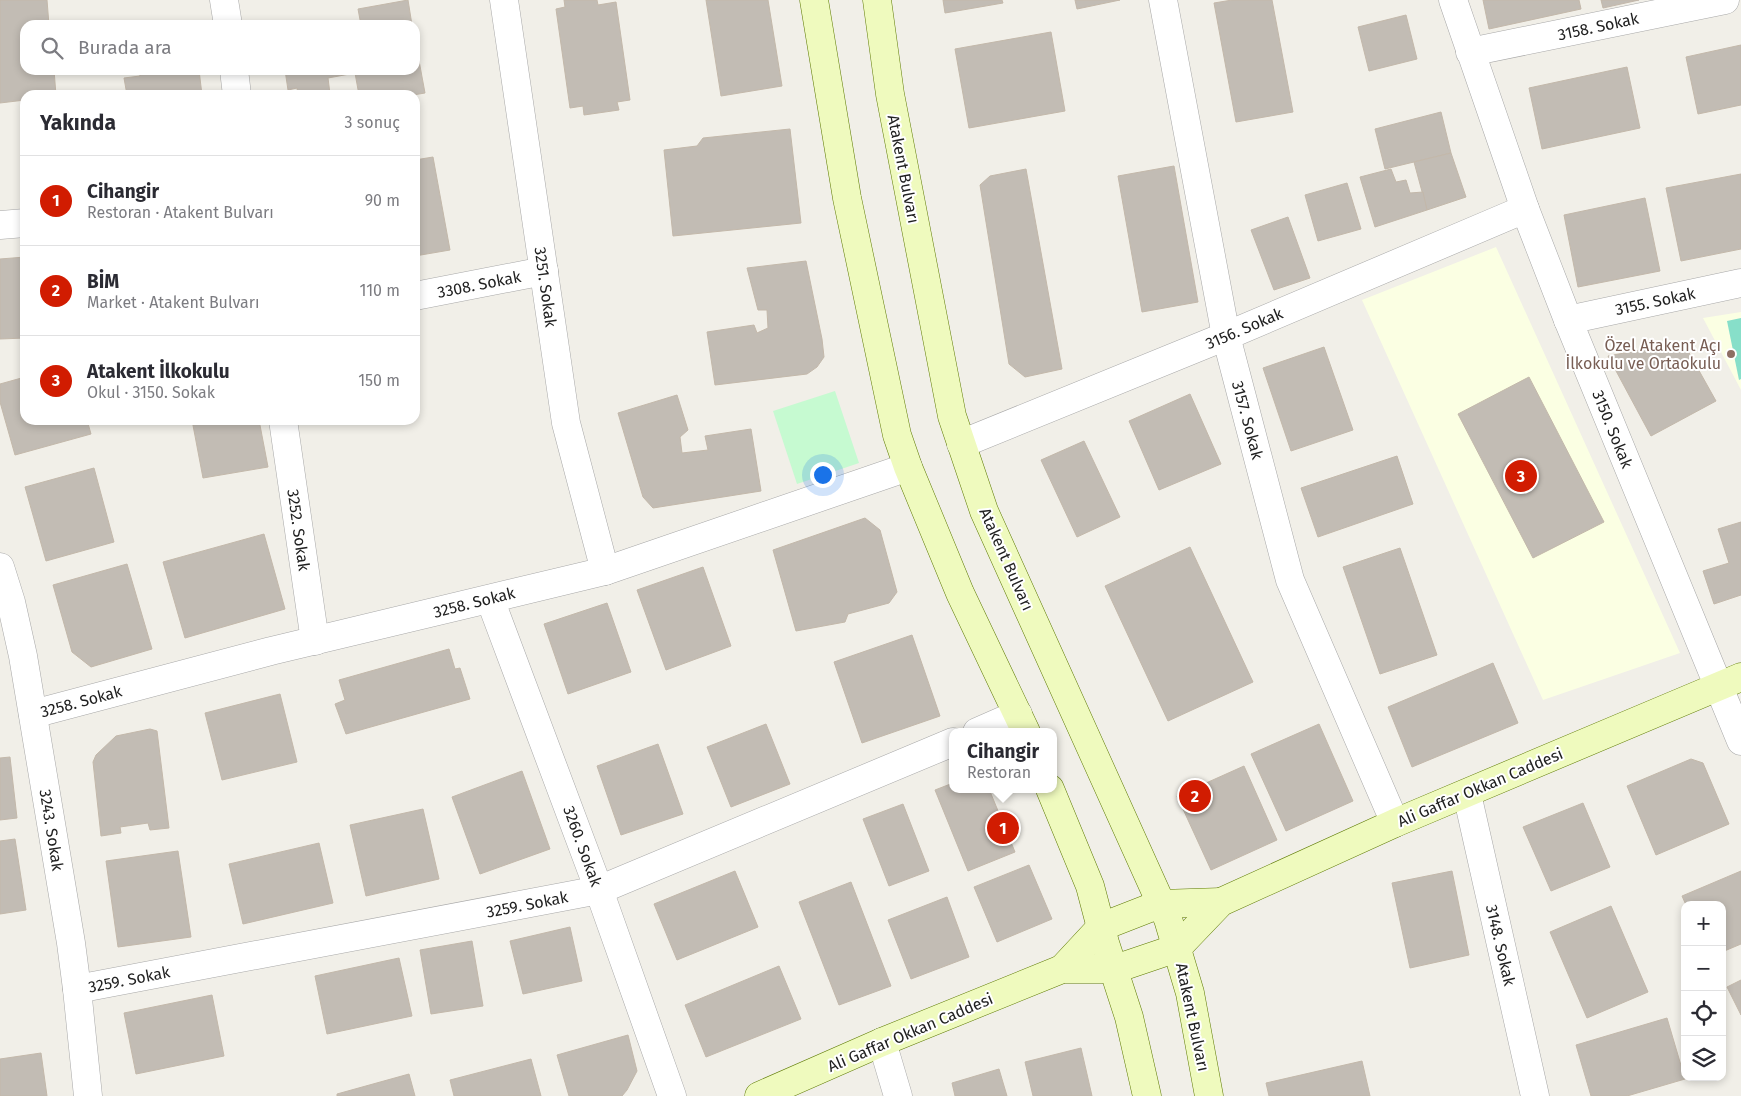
<!DOCTYPE html>
<html lang="tr">
<meta charset="utf-8">
<style>
body{margin:0;font-family:"Fira Sans",sans-serif;background:#f2f2f3;color:#2b2b33}
.controls{position:absolute;right:15px;bottom:15px;display:grid;overflow:hidden;border-radius:10px;box-shadow:0 2px 8px #0003}
.controls button{width:45px;height:45px;display:grid;place-items:center;padding:0;border:0;border-bottom:1px solid #e1e1e2;background:#fff;color:#2b2b33;font:25px sans-serif}
.you{position:absolute;left:822px;top:474px;width:18px;height:18px;margin:-12px;border:4px solid #fff;border-radius:50%;background:#1a73e8;box-shadow:0 0 0 8px #1a73e833}
.badge{display:grid;place-items:center;width:32px;height:32px;border-radius:50%;background:#d11c01;color:#fff;font-size:16px;font-weight:700}
.pin{position:absolute;translate:-50% -50%;border:2px solid #fff;box-shadow:0 1px 5px #0006}
.popup{position:absolute;left:949px;top:728px;width:108px;height:65px;box-sizing:border-box;display:grid;place-content:center;border-radius:10px;background:#fff;filter:drop-shadow(0 1px 4px #0005);font-size:16px;white-space:nowrap;color:#7c7c81}
.popup b{font-size:19px;color:#2b2b33}
.popup::after{content:'';position:absolute;left:50%;top:100%;margin-left:-10px;border:10px solid transparent;border-top-color:#fff}
.list{margin:0;padding:0;list-style:none}
h2{display:flex;justify-content:space-between;align-items:center;height:65px;margin:0;padding:0 20px;font-size:21px}
h2 small{font-size:16px;font-weight:400;color:#7c7c81}
.list li{display:grid;grid-template-columns:32px 1fr auto;gap:15px;align-items:center;box-sizing:border-box;height:90px;padding:0 20px;border-top:1px solid #e1e1e2}
.list b{display:block;font-size:19px;white-space:nowrap}
.list p{margin:0;font-size:16px;white-space:nowrap;color:#7c7c81}
.list em{font-size:16px;font-style:normal;color:#7c7c81}
.icon{flex:none;width:28px;height:28px;fill:none;stroke:currentColor;stroke-width:2;stroke-linecap:round;stroke-linejoin:round}
.map{position:relative;flex:none;width:1741px;height:1096px;overflow:hidden}
.search{position:absolute;background:#fff;box-shadow:0 2px 8px #0003;left:20px;top:20px;width:400px;height:55px;display:flex;align-items:center;gap:12px;box-sizing:border-box;padding:0 18px;border-radius:15px;color:#7c7c81;font-size:19px}
.panel{position:absolute;background:#fff;box-shadow:0 2px 8px #0003;left:20px;top:90px;width:400px;height:335px;border-radius:15px}
.map>svg:first-child{display:block}
.education{fill:#fbffe3}
.park{fill:#c6fad1}
.pitch{fill:#87dfc9}
.building{fill:#c2bcb4;stroke:#c3b8aa}
.lines{fill:none;stroke-linecap:round;stroke-linejoin:round}
.street-casing{stroke:#a8a8a8;stroke-width:29}
.secondary-casing{stroke:#5f7b05;stroke-width:29}
.street{stroke:#fff;stroke-width:28}
.secondary{stroke:#effabe;stroke-width:28}
.education-dot{fill:#8d6e63;stroke:#fff;stroke-width:2}
.labels{text-anchor:middle;stroke-width:4;stroke-linejoin:round;paint-order:stroke}
.street-label{font-size:16px;fill:#212121;stroke:#fff}
.education-label{font-size:16px;fill:#785e54;stroke:#fff;text-anchor:end}
</style>
<div class="map">
<svg width="1741" height="1096" viewBox="0 0 1741 1096">
<rect width="100%" height="100%" fill="#f1efe8"/>
<g class="education">
<path d="M 1496,247 L 1680,653 L 1543,700 L 1362,300 Z"/>
<path d="M 1741,312 L 1741,390 L 1703,318 Z"/>
</g>
<path class="park" d="M 835,391 L 859,463 L 797,484 L 773,411 Z"/>
<path class="pitch" d="M 1741,318 L 1741,379 L 1739,380 L 1727,321 Z"/>
<g class="building">
<path d="M 0,0 L 47,0 L 49,25 L 25,25 L 25,70 L 54,70 L 56,95 L 25,95 L 25,100 L 0,103 Z"/>
<path d="M 408,0 L 412,25 L 361,25 L 358,9 Z"/>
<path d="M 564,0 L 597,0 L 598,5 L 616,2 L 630,100 L 617,102 L 619,110 L 584,115 L 583,106 L 570,108 L 556,9 L 565,7 Z"/>
<path d="M 706,0 L 768,0 L 782,86 L 721,96 Z"/>
<path d="M 943,0 L 1002,0 L 1003,3 L 945,13 Z"/>
<path d="M 1075,0 L 1120,0 L 1077,9 Z"/>
<path d="M 1232,0 L 1272,0 L 1293,112 L 1236,122 L 1214,3 Z"/>
<path d="M 1483,0 L 1579,0 L 1581,9 L 1489,29 Z"/>
<path d="M 1601,0 L 1639,0 L 1603,8 Z"/>
<path d="M 1406,15 L 1417,59 L 1369,71 L 1358,27 Z"/>
<path d="M 1051,32 L 1065,111 L 969,128 L 955,49 Z"/>
<path d="M 415,39 L 425,93 L 413,95 L 374,95 L 373,93 L 359,95 L 355,73 L 328,78 L 330,94 L 298,95 L 297,88 L 288,90 L 285,70 L 415,70 Z"/>
<path d="M 1741,45 L 1741,105 L 1698,114 L 1686,57 Z"/>
<path d="M 1627,67 L 1640,128 L 1542,149 L 1529,88 Z"/>
<path d="M 139,70 L 199,70 L 202,95 L 127,95 L 124,78 L 140,76 Z"/>
<path d="M 1441,112 L 1451,153 L 1385,169 L 1375,129 Z"/>
<path d="M 790,129 L 801,223 L 673,236 L 664,150 L 697,146 L 703,138 Z"/>
<path d="M 1451,153 L 1466,197 L 1427,210 L 1414,162 Z"/>
<path d="M 433,157 L 450,250 L 415,256 L 415,160 Z"/>
<path d="M 1174,166 L 1198,302 L 1142,312 L 1118,176 Z"/>
<path d="M 1026,169 L 1062,369 L 1025,377 L 1009,364 L 980,185 L 990,176 Z"/>
<path d="M 1391,169 L 1396,182 L 1406,180 L 1410,193 L 1423,192 L 1427,210 L 1375,227 L 1360,177 Z"/>
<path d="M 1741,174 L 1741,249 L 1681,261 L 1666,188 Z"/>
<path d="M 1347,183 L 1361,229 L 1318,241 L 1305,195 Z"/>
<path d="M 1645,198 L 1660,271 L 1578,287 L 1564,215 Z"/>
<path d="M 1288,217 L 1310,278 L 1274,290 L 1251,230 Z"/>
<path d="M 25,257 L 25,338 L 0,339 L 0,259 Z"/>
<path d="M 806,261 L 822,339 L 824,357 L 817,367 L 807,374 L 715,385 L 707,332 L 754,325 L 757,333 L 768,328 L 767,310 L 758,310 L 747,268 Z"/>
<path d="M 1683,342 L 1716,401 L 1651,436 L 1608,356 Z"/>
<path d="M 1324,347 L 1353,430 L 1291,451 L 1263,368 Z"/>
<path d="M 25,377 L 25,420 L 87,420 L 91,434 L 15,455 L 0,402 L 0,384 Z"/>
<path d="M 1529,377 L 1604,522 L 1533,558 L 1458,414 Z"/>
<path d="M 1190,394 L 1221,464 L 1159,490 L 1129,421 Z"/>
<path d="M 677,395 L 688,430 L 680,437 L 682,453 L 708,450 L 705,436 L 751,429 L 761,491 L 653,508 L 643,497 L 618,413 Z"/>
<path d="M 192,420 L 259,420 L 268,467 L 203,478 Z"/>
<path d="M 1084,441 L 1120,517 L 1077,537 L 1041,460 Z"/>
<path d="M 1397,456 L 1413,504 L 1318,537 L 1301,488 Z"/>
<path d="M 94,468 L 114,542 L 46,561 L 25,487 Z"/>
<path d="M 865,518 L 880,530 L 897,592 L 889,603 L 848,614 L 845,622 L 796,631 L 773,550 Z"/>
<path d="M 1741,522 L 1741,595 L 1714,604 L 1703,571 L 1729,563 L 1718,529 Z"/>
<path d="M 264,534 L 285,609 L 185,638 L 163,562 Z"/>
<path d="M 1190,547 L 1253,682 L 1168,721 L 1105,586 Z"/>
<path d="M 1400,548 L 1437,655 L 1380,674 L 1343,567 Z"/>
<path d="M 127,564 L 152,649 L 91,667 L 72,652 L 53,585 Z"/>
<path d="M 703,567 L 731,646 L 666,670 L 637,590 Z"/>
<path d="M 607,603 L 631,672 L 568,694 L 544,624 Z"/>
<path d="M 912,635 L 940,716 L 862,743 L 834,662 Z"/>
<path d="M 449,649 L 455,669 L 460,668 L 470,699 L 346,734 L 335,704 L 345,700 L 339,680 Z"/>
<path d="M 1493,663 L 1518,723 L 1412,767 L 1388,707 Z"/>
<path d="M 280,694 L 297,762 L 222,780 L 205,713 Z"/>
<path d="M 766,724 L 790,784 L 731,807 L 707,747 Z"/>
<path d="M 1319,724 L 1353,801 L 1286,831 L 1251,754 Z"/>
<path d="M 150,729 L 157,731 L 169,828 L 150,830 L 148,823 L 120,827 L 121,833 L 101,836 L 93,762 L 96,755 L 116,736 Z"/>
<path d="M 658,744 L 683,814 L 621,835 L 597,766 Z"/>
<path d="M 10,757 L 17,818 L 0,820 L 0,758 Z"/>
<path d="M 1691,759 L 1703,763 L 1729,824 L 1656,855 L 1627,786 Z"/>
<path d="M 1244,766 L 1277,840 L 1211,870 L 1177,796 Z"/>
<path d="M 522,771 L 550,849 L 480,874 L 452,797 Z"/>
<path d="M 953,783 L 953,789 L 989,789 L 1015,852 L 968,871 L 935,790 Z"/>
<path d="M 1583,803 L 1610,867 L 1551,891 L 1523,827 Z"/>
<path d="M 903,804 L 929,871 L 889,886 L 863,819 Z"/>
<path d="M 423,809 L 439,879 L 366,896 L 350,825 Z"/>
<path d="M 15,839 L 26,910 L 0,914 L 0,841 Z"/>
<path d="M 319,843 L 333,903 L 243,924 L 229,864 Z"/>
<path d="M 178,851 L 191,937 L 118,947 L 106,861 Z"/>
<path d="M 1029,865 L 1052,919 L 997,942 L 974,887 Z"/>
<path d="M 735,871 L 758,927 L 677,960 L 654,904 Z"/>
<path d="M 1452,871 L 1469,955 L 1410,968 L 1392,883 Z"/>
<path d="M 1741,871 L 1741,944 L 1722,952 L 1722,905 L 1686,905 L 1682,896 Z"/>
<path d="M 851,882 L 891,986 L 839,1005 L 799,902 Z"/>
<path d="M 947,897 L 969,957 L 911,979 L 888,920 Z"/>
<path d="M 1611,906 L 1648,992 L 1587,1018 L 1550,932 Z"/>
<path d="M 570,927 L 582,981 L 523,994 L 510,941 Z"/>
<path d="M 472,941 L 483,1006 L 431,1014 L 420,950 Z"/>
<path d="M 399,958 L 412,1016 L 327,1034 L 315,976 Z"/>
<path d="M 779,966 L 801,1019 L 706,1057 L 685,1005 Z"/>
<path d="M 1741,980 L 1741,1015 L 1727,987 Z"/>
<path d="M 212,995 L 224,1056 L 136,1074 L 124,1013 Z"/>
<path d="M 1667,1018 L 1685,1079 L 1627,1096 L 1591,1096 L 1576,1045 Z"/>
<path d="M 628,1035 L 637,1071 L 627,1090 L 622,1096 L 569,1096 L 557,1055 Z"/>
<path d="M 1081,1048 L 1092,1096 L 1033,1096 L 1025,1062 Z"/>
<path d="M 41,1053 L 47,1096 L 0,1096 L 0,1059 Z"/>
<path d="M 531,1059 L 541,1096 L 454,1096 L 450,1080 Z"/>
<path d="M 1362,1061 L 1370,1096 L 1269,1096 L 1266,1083 Z"/>
<path d="M 999,1069 L 1007,1096 L 955,1096 L 952,1083 Z"/>
<path d="M 409,1074 L 415,1096 L 337,1096 L 337,1094 Z"/>
</g>
<g class="lines">
<defs>
<g id="street">
<path d="M 224,0 L 228,25"/>
<path d="M 504,0 L 566,423 L 605,571"/>
<path d="M 1163,0 L 1226,336 L 1290,580 L 1395,823"/>
<path d="M 1453,0 L 1525,209 L 1568,320 L 1741,741"/>
<path d="M 1470,52 L 1725,0"/>
<path d="M 234,70 L 237,95"/>
<path d="M 0,225 L 25,223"/>
<path d="M 415,296 L 544,271"/>
<path d="M 1568,320 L 1741,283"/>
<path d="M 283,420 L 315,641"/>
<path d="M 961,444 L 1226,336 L 1525,209"/>
<path d="M 0,567 L 11,602 L 23,656 L 71,943 L 77,989 L 88,1096"/>
<path d="M 490,599 L 599,890 L 672,1096"/>
<path d="M 33,714 L 271,651 L 605,571 L 908,467"/>
<path d="M 977,732 L 1018,714"/>
<path d="M 1467,794 L 1535,1096"/>
<path d="M 77,989 L 599,890 L 953,742"/>
<path d="M 882,1042 L 898,1096"/>
</g>
<g id="secondary">
<path d="M 814,0 L 847,198 L 897,435 L 908,467 L 960,593 L 1026,732"/>
<path d="M 877,0 L 890,94 L 952,416 L 984,511 L 1168,919 L 1190,993 L 1209,1096"/>
<path d="M 1050,789 L 1090,886 L 1105,943 L 1129,1017 L 1147,1096"/>
<path d="M 1062,969 L 1101,927 L 1160,904 L 1221,902"/>
<path d="M 759,1096 L 882,1042 L 1062,969 L 1115,969 L 1177,948 L 1221,902 L 1395,823 L 1741,677"/>
</g>
</defs>
<use href="#street" class="street-casing"/>
<use href="#secondary" class="secondary-casing"/>
<use href="#street" class="street"/>
<use href="#secondary" class="secondary"/>
</g>
<circle class="education-dot" cx="1731" cy="354" r="5"/>
<g class="labels">
<g class="street-label">
<text transform="translate(1598 26) rotate(-12)" y="6">3158. Sokak</text>
<text transform="translate(904 169) rotate(79)" y="6">Atakent Bulvarı</text>
<text transform="translate(479 284) rotate(-11)" y="6">3308. Sokak</text>
<text transform="translate(546 287) rotate(82)" y="6">3251. Sokak</text>
<text transform="translate(1655 301) rotate(-12)" y="6">3155. Sokak</text>
<text transform="translate(1244 328) rotate(-23)" y="6">3156. Sokak</text>
<text transform="translate(1248 420) rotate(75)" y="6">3157. Sokak</text>
<text transform="translate(1613 429) rotate(68)" y="6">3150. Sokak</text>
<text transform="translate(299 530) rotate(82)" y="6">3252. Sokak</text>
<text transform="translate(1007 559) rotate(66)" y="6">Atakent Bulvarı</text>
<text transform="translate(474 602) rotate(-14)" y="6">3258. Sokak</text>
<text transform="translate(81 701) rotate(-15)" y="6">3258. Sokak</text>
<text transform="translate(1480 787) rotate(-23)" y="6">Ali Gaffar Okkan Caddesi</text>
<text transform="translate(52 830) rotate(81)" y="6">3243. Sokak</text>
<text transform="translate(583 846) rotate(70)" y="6">3260. Sokak</text>
<text transform="translate(527 904) rotate(-11)" y="6">3259. Sokak</text>
<text transform="translate(1501 945) rotate(77)" y="6">3148. Sokak</text>
<text transform="translate(129 979) rotate(-11)" y="6">3259. Sokak</text>
<text transform="translate(1193 1017) rotate(78)" y="6">Atakent Bulvarı</text>
<text transform="translate(910 1032) rotate(-23)" y="6">Ali Gaffar Okkan Caddesi</text>
</g>
<g class="education-label">
<text x="1721" y="351">Özel Atakent Açı<tspan x="1721" dy="18">İlkokulu ve Ortaokulu</tspan></text>
</g>
</g>
</svg>
<div class="controls">
<button>+</button>
<button>−</button>
<button><svg class="icon" aria-label="locate" viewBox="0 0 24 24"><circle cx="12" cy="12" r="6"/><path d="M12 2v4M12 18v4M2 12h4M18 12h4"/></svg></button>
<button><svg class="icon" aria-label="layers" viewBox="0 0 24 24"><path d="M12 4l9 5-9 5-9-5zM3 14l9 5 9-5"/></svg></button>
</div>
<div class="you"></div>
<div class="pin badge" style="left:1003px;top:828px">1</div>
<div class="popup"><b>Cihangir</b>Restoran</div>
<div class="pin badge" style="left:1195px;top:796px">2</div>
<div class="pin badge" style="left:1521px;top:476px">3</div>
<div class="search"><svg class="icon" aria-label="search" viewBox="0 0 24 24"><circle cx="10" cy="10" r="6"/><path d="M15 15l6 6"/></svg>Burada ara</div>
<section class="panel">
<h2>Yakında<small>3 sonuç</small></h2>
<ul class="list">
<li><span class="badge">1</span><div><b>Cihangir</b><p>Restoran · Atakent Bulvarı</p></div><em>90 m</em></li>
<li><span class="badge">2</span><div><b>BİM</b><p>Market · Atakent Bulvarı</p></div><em>110 m</em></li>
<li><span class="badge">3</span><div><b>Atakent İlkokulu</b><p>Okul · 3150. Sokak</p></div><em>150 m</em></li>
</ul>
</section>
</div>
